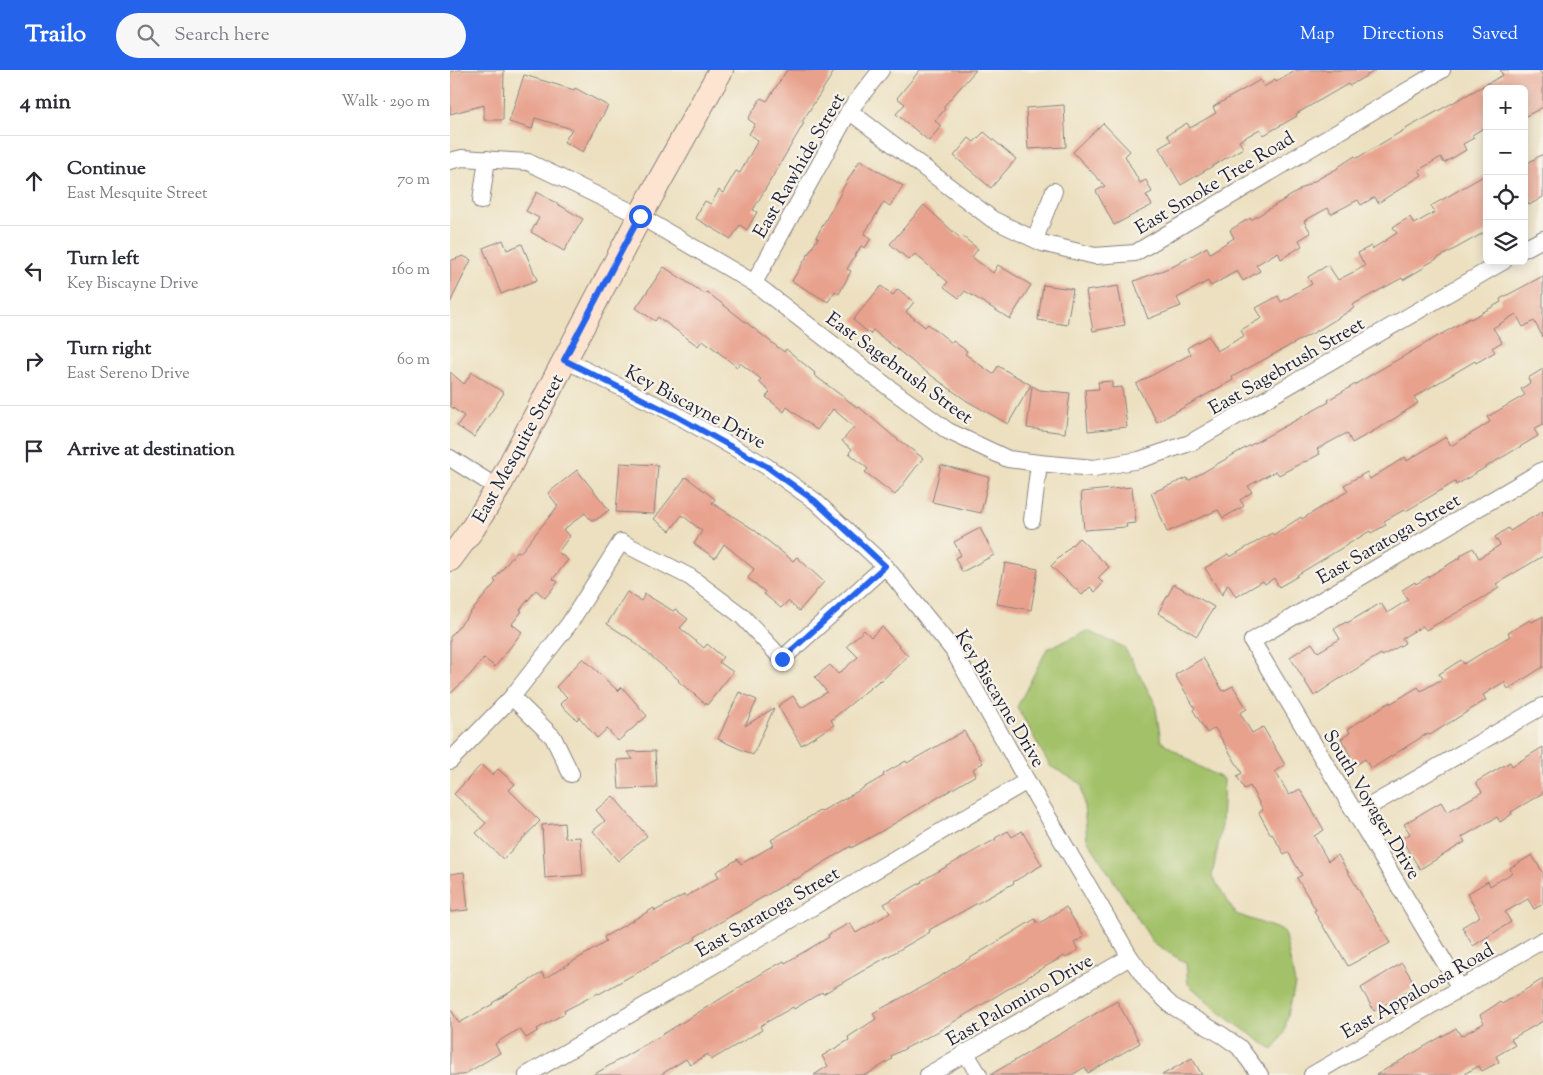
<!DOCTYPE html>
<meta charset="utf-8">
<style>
body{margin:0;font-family:"Sorts Mill Goudy",serif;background:#f7f7f7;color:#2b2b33}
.controls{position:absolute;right:15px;top:15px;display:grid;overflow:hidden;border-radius:8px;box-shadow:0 2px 12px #0003}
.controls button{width:45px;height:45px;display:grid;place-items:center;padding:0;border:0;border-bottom:1px solid #e1e1e2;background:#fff;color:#2b2b33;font:25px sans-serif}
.stop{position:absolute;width:15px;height:15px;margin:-11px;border:4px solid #2563eb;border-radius:50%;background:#fff}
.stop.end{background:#2563eb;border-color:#fff;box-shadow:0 1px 5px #0008}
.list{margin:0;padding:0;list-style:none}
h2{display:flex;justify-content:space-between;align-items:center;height:65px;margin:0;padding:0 20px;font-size:21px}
h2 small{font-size:16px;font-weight:400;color:#7c7c81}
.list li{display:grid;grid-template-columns:32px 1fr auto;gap:15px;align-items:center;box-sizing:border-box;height:90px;padding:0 20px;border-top:1px solid #e1e1e2}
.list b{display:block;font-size:19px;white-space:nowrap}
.list p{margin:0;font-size:16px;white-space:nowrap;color:#7c7c81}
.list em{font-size:16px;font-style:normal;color:#7c7c81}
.icon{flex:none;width:28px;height:28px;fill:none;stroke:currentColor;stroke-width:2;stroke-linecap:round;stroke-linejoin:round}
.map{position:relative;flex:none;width:1093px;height:1005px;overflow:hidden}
header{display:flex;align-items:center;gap:30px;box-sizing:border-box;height:70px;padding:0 25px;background:#2563eb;color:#fff}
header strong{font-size:24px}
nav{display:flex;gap:28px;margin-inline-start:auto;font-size:18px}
.search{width:350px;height:45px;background:#f7f7f7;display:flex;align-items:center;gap:12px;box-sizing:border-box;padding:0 18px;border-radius:28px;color:#7c7c81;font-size:19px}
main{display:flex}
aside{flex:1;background:#fff}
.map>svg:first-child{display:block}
.green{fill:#a2c168;stroke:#627252}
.building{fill:#e8a18d}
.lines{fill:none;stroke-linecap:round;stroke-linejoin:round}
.street-casing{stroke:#87817e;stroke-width:18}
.secondary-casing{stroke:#87817e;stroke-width:26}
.street{stroke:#fff;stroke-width:16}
.secondary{stroke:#fde4d1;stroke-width:24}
.route{stroke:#2563eb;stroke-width:6}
.labels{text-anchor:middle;stroke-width:4.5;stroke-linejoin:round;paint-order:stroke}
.street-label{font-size:19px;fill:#22223b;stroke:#f7f3e8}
</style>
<header>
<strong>Trailo</strong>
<div class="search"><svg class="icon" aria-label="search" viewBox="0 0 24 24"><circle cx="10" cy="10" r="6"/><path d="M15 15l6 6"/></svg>Search here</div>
<nav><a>Map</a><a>Directions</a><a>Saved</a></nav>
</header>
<main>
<aside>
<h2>4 min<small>Walk · 290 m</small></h2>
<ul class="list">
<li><svg class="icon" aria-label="ahead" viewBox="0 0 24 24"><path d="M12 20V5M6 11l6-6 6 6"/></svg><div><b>Continue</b><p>East Mesquite Street</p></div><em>70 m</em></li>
<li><svg class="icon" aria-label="left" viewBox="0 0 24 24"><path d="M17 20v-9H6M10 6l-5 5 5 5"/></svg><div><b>Turn left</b><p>Key Biscayne Drive</p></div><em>160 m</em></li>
<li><svg class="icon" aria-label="right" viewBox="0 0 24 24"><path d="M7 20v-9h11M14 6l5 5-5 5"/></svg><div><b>Turn right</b><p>East Sereno Drive</p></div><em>60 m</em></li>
<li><svg class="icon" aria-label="arrive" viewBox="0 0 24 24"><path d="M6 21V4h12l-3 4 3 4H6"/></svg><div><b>Arrive at destination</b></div></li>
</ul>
</aside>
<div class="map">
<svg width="1093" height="1005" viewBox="0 0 1093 1005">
<rect width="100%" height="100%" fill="#f7f3e8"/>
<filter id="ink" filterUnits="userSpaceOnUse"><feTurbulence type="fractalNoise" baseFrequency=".02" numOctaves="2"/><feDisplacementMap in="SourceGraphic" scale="10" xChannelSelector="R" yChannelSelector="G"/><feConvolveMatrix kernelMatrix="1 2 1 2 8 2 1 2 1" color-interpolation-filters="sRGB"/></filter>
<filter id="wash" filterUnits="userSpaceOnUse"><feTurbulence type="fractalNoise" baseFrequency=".0096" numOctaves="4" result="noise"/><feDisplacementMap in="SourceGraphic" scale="20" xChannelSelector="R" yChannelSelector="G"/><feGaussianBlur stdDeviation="1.12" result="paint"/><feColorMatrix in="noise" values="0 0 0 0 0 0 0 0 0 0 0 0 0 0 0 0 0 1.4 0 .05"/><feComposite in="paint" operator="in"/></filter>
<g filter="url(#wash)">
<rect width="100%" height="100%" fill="#ece0c0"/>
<path class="green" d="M 638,561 L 674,577 L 705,633 L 711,671 L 748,696 L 774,709 L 772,755 L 762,806 L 786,844 L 834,861 L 845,914 L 834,963 L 823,980 L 773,945 L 738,914 L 736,893 L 704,874 L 637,769 L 632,714 L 600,696 L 567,637 L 597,579 Z"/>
<g id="blocks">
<g class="building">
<path d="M 8,0 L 54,0 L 53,50 L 34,50 L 34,35 L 0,44 L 0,2 Z"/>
<path d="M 337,0 L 385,0 L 352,52 L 354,53 L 303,140 L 307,142 L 297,160 L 290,155 L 281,169 L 245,148 L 255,131 L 261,134 L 269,120 L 273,123 L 286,101 L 290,103 L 308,70 L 299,64 L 305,54 L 298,49 L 311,28 L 317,31 Z"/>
<path d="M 470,0 L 526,0 L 493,37 L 495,39 L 485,51 L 491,56 L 479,71 L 446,44 L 455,34 L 447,28 Z"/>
<path d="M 847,0 L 926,0 L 899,16 L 898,14 L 846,44 L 847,46 L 814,65 L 810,59 L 789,71 L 793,78 L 731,115 L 709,78 L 721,71 L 717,65 L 737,53 L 740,58 L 766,43 L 763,37 L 810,10 L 814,17 L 825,10 L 826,12 Z"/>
<path d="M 1050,0 L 1089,0 L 1093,6 L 1093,37 L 1074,47 L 1074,19 L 1037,19 L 1037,56 L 1022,65 L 1024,68 L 1013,74 L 1016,80 L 994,93 L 991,87 L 969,100 L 972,105 L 928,133 L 925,127 L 911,135 L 908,130 L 881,144 L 878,138 L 854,151 L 861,163 L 849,170 L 852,176 L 831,189 L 828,182 L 806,195 L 810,201 L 793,211 L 787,201 L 761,216 L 758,211 L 727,228 L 731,236 L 698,249 L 684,211 L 724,196 L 757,177 L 760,183 L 784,168 L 780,160 L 800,148 L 801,150 L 850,120 L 850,119 L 888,98 L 888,97 L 905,86 L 907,88 L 959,57 L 1053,5 Z"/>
<path d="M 74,5 L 124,20 L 125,18 L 158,36 L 133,82 L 114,72 L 122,59 L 85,48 L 82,59 L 59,52 Z"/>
<path d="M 614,35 L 616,77 L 578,79 L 576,38 Z"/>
<path d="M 653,53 L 680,81 L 675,86 L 690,113 L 696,110 L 702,122 L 696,125 L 702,135 L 664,155 L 646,121 L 655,116 L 623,82 Z"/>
<path d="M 534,62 L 566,89 L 541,118 L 504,86 L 519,68 L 524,72 Z"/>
<path d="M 1093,84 L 1093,127 L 1079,135 L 1074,128 L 1074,95 Z"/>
<path d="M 410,90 L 453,116 L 440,136 L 434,132 L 414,164 L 421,168 L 415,178 L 411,176 L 397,199 L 401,201 L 389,224 L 385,221 L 378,232 L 342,211 L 368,168 L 366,167 L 391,123 L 390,123 Z"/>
<path d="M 1037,104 L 1037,161 L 974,196 L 975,197 L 953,210 L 952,208 L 902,235 L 904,238 L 872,258 L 782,307 L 783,310 L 707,352 L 686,314 L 741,284 L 737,278 L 758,266 L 767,281 L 794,266 L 791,260 L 812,248 L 806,238 L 828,226 L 831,232 L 862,214 L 858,207 L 878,195 L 888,210 L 915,196 L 908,183 L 921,176 L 922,179 L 947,163 L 943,157 L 960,147 L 964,154 L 985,142 L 981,136 Z"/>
<path d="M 87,122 L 133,149 L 114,181 L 81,162 L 89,148 L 76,141 Z"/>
<path d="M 474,135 L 510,168 L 512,166 L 528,179 L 522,187 L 543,203 L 548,195 L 581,215 L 560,249 L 515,221 L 509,228 L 494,217 L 498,212 L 465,184 L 459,190 L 440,174 Z"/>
<path d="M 53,170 L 57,180 L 72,174 L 87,210 L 51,224 L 33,178 Z"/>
<path d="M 13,186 L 21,190 L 0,233 L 0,191 Z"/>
<path d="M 214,197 L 255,224 L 257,222 L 334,282 L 336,279 L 365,303 L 364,305 L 408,338 L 409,337 L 443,366 L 473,388 L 445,425 L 415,402 L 418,399 L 399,383 L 402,379 L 392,371 L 404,357 L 383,339 L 367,360 L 337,337 L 334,342 L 316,327 L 320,322 L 309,312 L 311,309 L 290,293 L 287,297 L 253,270 L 248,276 L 208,247 L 205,251 L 186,238 Z"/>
<path d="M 1093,206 L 1093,267 L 1084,251 L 1073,257 L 1066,244 L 1043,258 L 1052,272 L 1042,278 L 1045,282 L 1026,293 L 1025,291 L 976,320 L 964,327 L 968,333 L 936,354 L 902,373 L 897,363 L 867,379 L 870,384 L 855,392 L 855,391 L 829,405 L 826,401 L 798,416 L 802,422 L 790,430 L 794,436 L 773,448 L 768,440 L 717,462 L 701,423 L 737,408 L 738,411 L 788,382 L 879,332 L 878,330 L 997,261 L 1020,248 L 1021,249 L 1051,232 L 1050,229 Z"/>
<path d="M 593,215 L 623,219 L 617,255 L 588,250 Z"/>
<path d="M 431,216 L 443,225 L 448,219 L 464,232 L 456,242 L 475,257 L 478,254 L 502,273 L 503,271 L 517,281 L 515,284 L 543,304 L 548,296 L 581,315 L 558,354 L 517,331 L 468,296 L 423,260 L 420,264 L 403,250 Z"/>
<path d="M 668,216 L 675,255 L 643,261 L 636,221 Z"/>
<path d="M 1093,299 L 1093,354 L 1084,359 L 1088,366 L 1006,415 L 1005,412 L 956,441 L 954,440 L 934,451 L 936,455 L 921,463 L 920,461 L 847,505 L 848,506 L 829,517 L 824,508 L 815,514 L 813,511 L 786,527 L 778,514 L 772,525 L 755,498 L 778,484 L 780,487 L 822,463 L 823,465 L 851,447 L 852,449 L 898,421 L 894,415 L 917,402 L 920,409 L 955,387 L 957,391 L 996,367 L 1001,376 L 1040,352 L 1037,347 L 1075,325 L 1071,319 L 1080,313 L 1078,308 Z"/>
<path d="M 0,302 L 14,314 L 22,302 L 54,323 L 24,367 L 7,356 L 14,346 L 0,336 Z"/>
<path d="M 662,311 L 662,318 L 672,317 L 677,357 L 638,361 L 635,320 L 649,319 L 648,312 Z"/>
<path d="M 582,316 L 590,320 L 620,323 L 615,363 L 577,358 Z"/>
<path d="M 170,393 L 208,395 L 204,444 L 166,442 Z"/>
<path d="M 491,395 L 539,407 L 531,443 L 482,432 Z"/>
<path d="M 127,400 L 159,440 L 146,450 L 141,450 L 135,443 L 113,460 L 120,466 L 108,482 L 118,490 L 103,509 L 108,512 L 95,528 L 86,520 L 70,540 L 72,541 L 62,554 L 72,562 L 45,597 L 34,588 L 20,605 L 0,624 L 0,567 L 46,512 L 44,510 L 67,481 L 70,483 L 108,436 L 98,423 Z"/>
<path d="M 236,407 L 265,429 L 262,433 L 303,459 L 343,491 L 347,487 L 374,512 L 349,541 L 338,531 L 331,538 L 314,524 L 315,522 L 298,508 L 304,499 L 274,474 L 265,488 L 244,474 L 252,461 L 232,445 L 220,461 L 204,449 Z"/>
<path d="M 682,417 L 686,453 L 676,454 L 677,457 L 634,460 L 631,422 Z"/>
<path d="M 1093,441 L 1093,486 L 1046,514 L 1049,518 L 1024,533 L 976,560 L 973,556 L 952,568 L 955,573 L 932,586 L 931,584 L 886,611 L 864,626 L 840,587 L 862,573 L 868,582 L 890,569 L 884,559 L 896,552 L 897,553 L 931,533 L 937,543 L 958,530 L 952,520 L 965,512 L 966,514 L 1011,487 L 1011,485 L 1023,478 L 1029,488 L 1050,475 L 1045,467 L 1058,458 L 1060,461 Z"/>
<path d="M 530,458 L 544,485 L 512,502 L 505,488 L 511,485 L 504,472 Z"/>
<path d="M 629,468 L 659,497 L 648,508 L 653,513 L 645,522 L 640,517 L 632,525 L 601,496 Z"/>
<path d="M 555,493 L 588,499 L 581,540 L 547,534 Z"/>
<path d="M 724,514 L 764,537 L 747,566 L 708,543 Z"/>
<path d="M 177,522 L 191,531 L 195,524 L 223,541 L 225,539 L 238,549 L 230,558 L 254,578 L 257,574 L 273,587 L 269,592 L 283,602 L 257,635 L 228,611 L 229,610 L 182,570 L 157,554 Z"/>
<path d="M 1093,546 L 1093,597 L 1058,619 L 1054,612 L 1033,625 L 1036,630 L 980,665 L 978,663 L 921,699 L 915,689 L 906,695 L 891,669 L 900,663 L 898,659 L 940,632 L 940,634 L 968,617 L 971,621 L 992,609 L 989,604 L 1011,590 L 1014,594 L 1060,566 L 1058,563 L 1080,550 L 1082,552 Z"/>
<path d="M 432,557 L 458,586 L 431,611 L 430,610 L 381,650 L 384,655 L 351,675 L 328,636 L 343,626 L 351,638 L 377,622 L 365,607 L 380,595 L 388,604 L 408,587 L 397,576 L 414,560 L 421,567 Z"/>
<path d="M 133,588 L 168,621 L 172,617 L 197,646 L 168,671 L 157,659 L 147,668 L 129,647 L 127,650 L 110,634 L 117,627 L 106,617 Z"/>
<path d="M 753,588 L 773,621 L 783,616 L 797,639 L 790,643 L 802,663 L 813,657 L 835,695 L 825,701 L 839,725 L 850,719 L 874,760 L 864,766 L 878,791 L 888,785 L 940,873 L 898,896 L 878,862 L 877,863 L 864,841 L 866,840 L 847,808 L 852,805 L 838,782 L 834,784 L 822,764 L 821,765 L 809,743 L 813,740 L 800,716 L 794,719 L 787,706 L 792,703 L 765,658 L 757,663 L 743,640 L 745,638 L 725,605 Z"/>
<path d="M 289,622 L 307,630 L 295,656 L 324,638 L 303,685 L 268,669 Z"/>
<path d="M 514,661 L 533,693 L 523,699 L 526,705 L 430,762 L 401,778 L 401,776 L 345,810 L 344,809 L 245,867 L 246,869 L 149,924 L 148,923 L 114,941 L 115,943 L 87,959 L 88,961 L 76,968 L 70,959 L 57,966 L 45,974 L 50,983 L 13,1005 L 0,1005 L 0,938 L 9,953 L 43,934 L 42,933 L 92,903 L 95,908 L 156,872 L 154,867 L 204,838 L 205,841 L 234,825 L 235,827 L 269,807 L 266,802 L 288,789 L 291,794 L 324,775 L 321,770 L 371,740 L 372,741 L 391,730 L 391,731 L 434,706 L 433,704 L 456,691 L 457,693 Z"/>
<path d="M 1093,677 L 1093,723 L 1061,742 L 1062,744 L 1050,752 L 1047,747 L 1012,767 L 1015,772 L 970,799 L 951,769 L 960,764 L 954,754 L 991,732 L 997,742 L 1006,737 L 1032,722 L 1026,712 L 1060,692 L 1062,696 Z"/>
<path d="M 205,681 L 207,718 L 169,719 L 167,690 L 183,689 L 177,682 Z"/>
<path d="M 31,695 L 42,705 L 48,699 L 65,714 L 59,720 L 90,751 L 53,789 L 26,763 L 36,753 L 4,724 Z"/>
<path d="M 163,726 L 197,766 L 168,791 L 143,761 L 155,751 L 146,740 Z"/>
<path d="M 114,753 L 115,768 L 130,767 L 133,805 L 95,808 L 92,755 Z"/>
<path d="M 558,761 L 562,767 L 572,761 L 592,795 L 563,812 L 564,813 L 479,860 L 480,862 L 373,924 L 372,922 L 344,939 L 343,937 L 310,956 L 312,960 L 261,990 L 258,984 L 240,995 L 236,989 L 210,1005 L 143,1005 L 210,966 L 316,901 L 334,891 L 335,893 L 379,867 L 378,865 L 400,853 L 406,863 L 440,843 L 434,834 L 472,812 L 471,811 L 546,769 L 545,768 Z"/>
<path d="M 1082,785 L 1093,803 L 1093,834 L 1084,839 L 1078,829 L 1055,842 L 1061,852 L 1023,876 L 1012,857 L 1030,846 L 1017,824 L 1038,811 L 1040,816 L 1062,803 L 1060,798 Z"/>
<path d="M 14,802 L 18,840 L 0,842 L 0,804 Z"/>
<path d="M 616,837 L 634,867 L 624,873 L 628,880 L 616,888 L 614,886 L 586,902 L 487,962 L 441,986 L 442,989 L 416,1005 L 364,1005 L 378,996 L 372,986 L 399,970 L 398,967 L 426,949 L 423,943 L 479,913 L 585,849 L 588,854 Z"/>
<path d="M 952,893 L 966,916 L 924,941 L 911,918 Z"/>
<path d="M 1093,909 L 1093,951 L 1061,969 L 1065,975 L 1046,986 L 1049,992 L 1032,1001 L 1029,996 L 1012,1005 L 926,1005 L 1006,958 L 1011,966 L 1034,953 L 1030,945 L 1050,932 L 1052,934 Z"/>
<path d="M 667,931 L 690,973 L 638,1003 L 635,997 L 622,1005 L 540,1005 Z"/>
<path d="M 742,988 L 752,1005 L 712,1005 Z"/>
</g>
</g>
</g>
<g filter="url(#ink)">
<use href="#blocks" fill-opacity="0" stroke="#87817e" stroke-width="1"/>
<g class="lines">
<defs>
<g id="street">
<path d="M 399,41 L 542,149 L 592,173 L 645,186 L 685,183 L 992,0"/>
<path d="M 0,91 L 12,88 L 78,92 L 190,146 L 304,213 L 442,320 L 498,361 L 558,389 L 589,393 L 644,398 L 689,390 L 740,373 L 1054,191"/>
<path d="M 31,131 L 37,89"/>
<path d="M 585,169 L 604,121"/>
<path d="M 1074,179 L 1093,169"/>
<path d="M 304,213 L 399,41 L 431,0"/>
<path d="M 115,290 L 227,345 L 316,396 L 365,431 L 435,496 L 503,580 L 577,711 L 680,887 L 700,915 L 722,936 L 772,965 L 789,977 L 810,1005"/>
<path d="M 0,388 L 48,418"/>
<path d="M 582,450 L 589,393"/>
<path d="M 62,627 L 103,667 L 121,704"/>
<path d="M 0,691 L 62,627 L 119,554 L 171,472 L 240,507 L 292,546 L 332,589 L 435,496"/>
<path d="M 906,744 L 1093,636"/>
<path d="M 1010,918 L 802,571 L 1093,400"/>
<path d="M 515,982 L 529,1005"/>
<path d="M 77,1005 L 577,711"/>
<path d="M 478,1005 L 680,887"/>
<path d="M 862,1005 L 1093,870"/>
</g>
<path id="secondary" d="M 0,489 L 23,458 L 48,418 L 190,146 L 271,0"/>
</defs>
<use href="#street" class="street-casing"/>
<use href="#secondary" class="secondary-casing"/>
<use href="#street" class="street"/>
<use href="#secondary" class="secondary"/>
</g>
</g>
<g class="lines" filter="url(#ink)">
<path class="route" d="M 190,146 L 114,290 L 226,346 L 316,396 L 365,431 L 435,496 L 332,589"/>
</g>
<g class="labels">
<g class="street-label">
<text transform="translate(348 95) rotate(-60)" y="7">East Rawhide Street</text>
<text transform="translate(764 112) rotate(-31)" y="7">East Smoke Tree Road</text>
<text transform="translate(836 295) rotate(-30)" y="7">East Sagebrush Street</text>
<text transform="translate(450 297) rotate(36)" y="7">East Sagebrush Street</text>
<text transform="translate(246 336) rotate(28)" y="7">Key Biscayne Drive</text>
<text transform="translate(67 378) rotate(-61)" y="7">East Mesquite Street</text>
<text transform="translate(938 468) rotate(-30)" y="7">East Saratoga Street</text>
<text transform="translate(551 628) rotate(59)" y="7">Key Biscayne Drive</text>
<text transform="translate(923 734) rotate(59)" y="7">South Voyager Drive</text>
<text transform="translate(317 841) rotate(-30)" y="7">East Saratoga Street</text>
<text transform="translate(967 920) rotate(-30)" y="7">East Appaloosa Road</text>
<text transform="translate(569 929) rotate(-30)" y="7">East Palomino Drive</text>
</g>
</g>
</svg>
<div class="controls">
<button>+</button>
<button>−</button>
<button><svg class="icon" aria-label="locate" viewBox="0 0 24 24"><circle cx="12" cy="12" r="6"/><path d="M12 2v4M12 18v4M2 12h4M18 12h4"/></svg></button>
<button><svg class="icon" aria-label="layers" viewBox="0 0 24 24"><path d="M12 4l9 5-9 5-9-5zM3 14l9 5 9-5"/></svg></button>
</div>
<div class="stop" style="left:190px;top:146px"></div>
<div class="stop end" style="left:332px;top:589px"></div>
</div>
</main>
